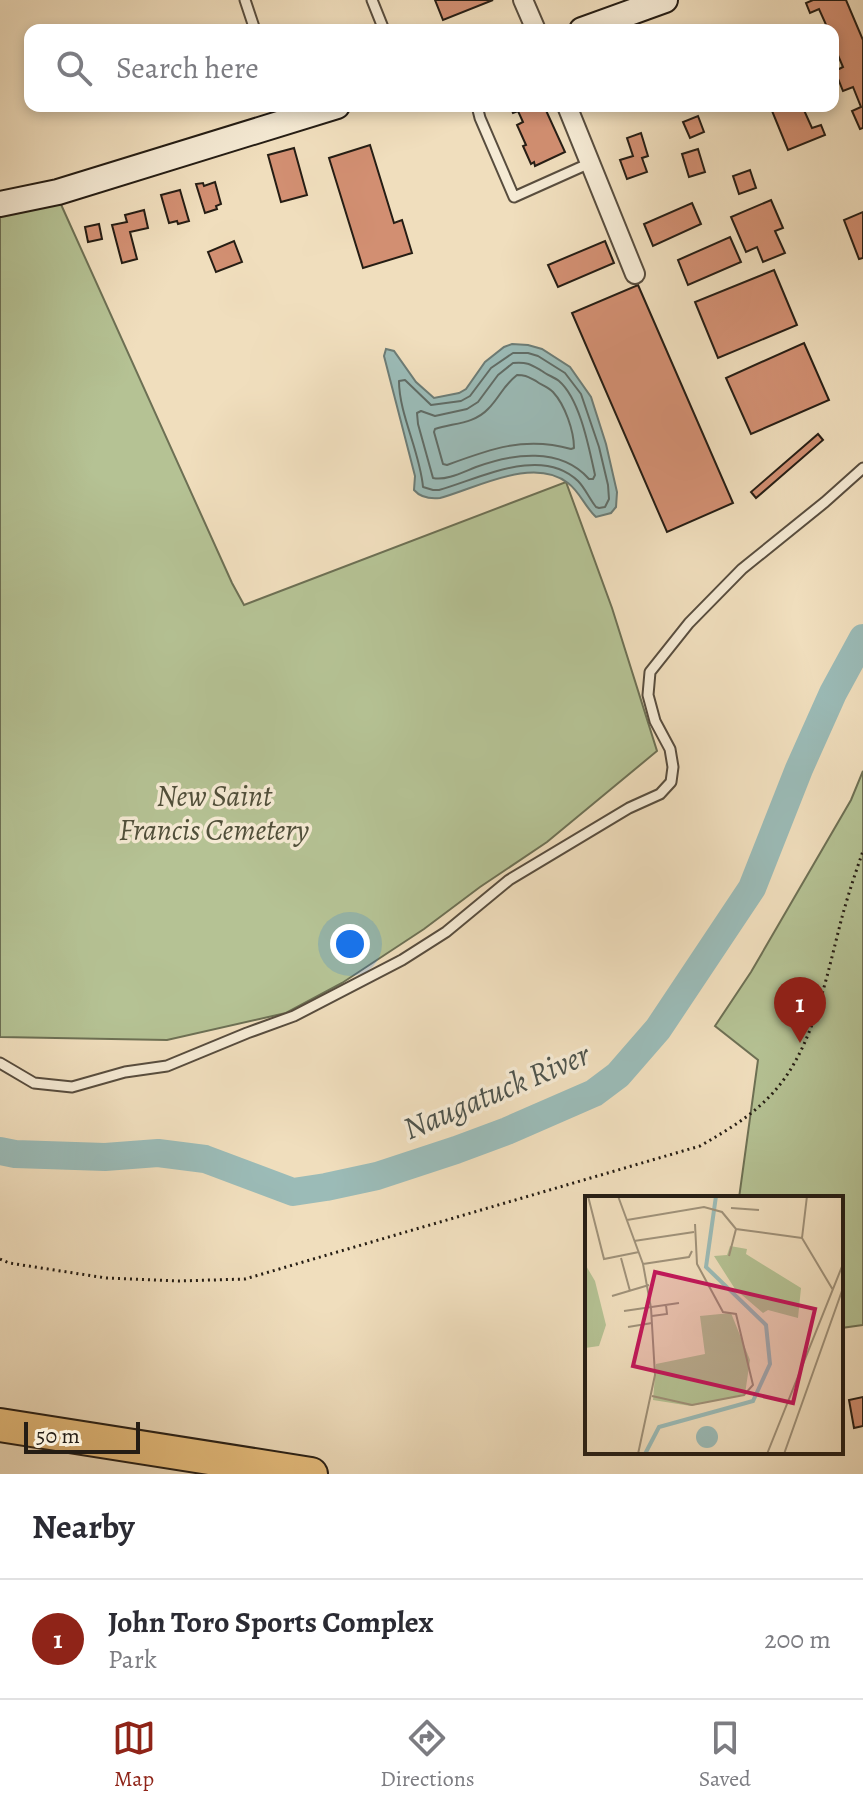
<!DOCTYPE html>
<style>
body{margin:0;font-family:Alegreya,serif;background:#f7f7f7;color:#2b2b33}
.scale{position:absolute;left:24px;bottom:20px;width:116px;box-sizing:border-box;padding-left:8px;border:4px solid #251d14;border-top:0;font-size:22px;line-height:28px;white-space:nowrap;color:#251d14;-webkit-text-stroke:6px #f5ead4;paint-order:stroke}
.you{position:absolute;left:350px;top:944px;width:28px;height:28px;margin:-20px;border:6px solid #fff;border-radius:50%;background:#1a73e8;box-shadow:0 0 0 12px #1a73e833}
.badge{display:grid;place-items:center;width:52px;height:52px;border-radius:50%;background:#8f2418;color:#fff;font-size:26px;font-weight:700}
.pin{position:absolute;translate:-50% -66px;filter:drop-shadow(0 2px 4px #0008)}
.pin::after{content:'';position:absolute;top:42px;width:28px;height:24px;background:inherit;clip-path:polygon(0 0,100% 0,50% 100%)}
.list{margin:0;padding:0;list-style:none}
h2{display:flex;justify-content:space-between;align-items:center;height:104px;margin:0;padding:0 32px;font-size:34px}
h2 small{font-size:26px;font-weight:400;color:#7c7c81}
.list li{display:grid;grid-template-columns:52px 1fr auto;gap:24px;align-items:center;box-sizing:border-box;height:120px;padding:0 32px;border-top:2px solid #e1e1e2}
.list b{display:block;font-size:30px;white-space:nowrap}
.list p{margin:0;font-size:26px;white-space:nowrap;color:#7c7c81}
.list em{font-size:26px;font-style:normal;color:#7c7c81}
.icon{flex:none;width:44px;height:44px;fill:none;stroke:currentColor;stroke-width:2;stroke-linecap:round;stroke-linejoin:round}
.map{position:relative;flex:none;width:863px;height:1474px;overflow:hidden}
.search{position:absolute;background:#fff;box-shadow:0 4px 12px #0003;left:24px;right:24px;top:24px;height:88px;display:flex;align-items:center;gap:20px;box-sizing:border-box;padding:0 28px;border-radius:16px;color:#7c7c81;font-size:30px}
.sheet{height:224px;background:#fff}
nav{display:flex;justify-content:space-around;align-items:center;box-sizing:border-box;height:112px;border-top:2px solid #e1e1e2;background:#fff;font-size:22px;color:#7c7c81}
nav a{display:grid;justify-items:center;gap:4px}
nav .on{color:#8f2418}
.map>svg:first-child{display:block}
.green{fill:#b5c294;stroke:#6d7054;stroke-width:2}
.water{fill:#9bbbb7;stroke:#6c7c76;stroke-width:2}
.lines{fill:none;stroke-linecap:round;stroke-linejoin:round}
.shore{stroke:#606c66;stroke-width:2}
.river{stroke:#9bbbb7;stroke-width:28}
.building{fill:#d28f72;stroke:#251d14;stroke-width:2}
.lane-casing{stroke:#584d3e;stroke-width:13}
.street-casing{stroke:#584d3e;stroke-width:22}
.secondary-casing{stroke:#251d14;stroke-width:28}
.highway-casing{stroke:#251d14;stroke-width:36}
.path{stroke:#251d14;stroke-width:3;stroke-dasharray:2 4;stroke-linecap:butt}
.lane{stroke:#f5ead4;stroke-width:9}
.street{stroke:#f5ead4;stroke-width:18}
.secondary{stroke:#f5ead4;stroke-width:24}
.highway{stroke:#e8bf7e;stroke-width:32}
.labels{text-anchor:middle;stroke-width:7;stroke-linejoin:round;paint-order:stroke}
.park-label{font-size:30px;font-style:italic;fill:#504f3a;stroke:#f5ead4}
.water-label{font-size:32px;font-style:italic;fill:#4e544d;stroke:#f5ead4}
.inset-river{fill:none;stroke:#9bbbb7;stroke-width:4}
.inset-road{fill:none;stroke:#9f9179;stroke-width:2}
.view{fill:#c2185b;fill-opacity:0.15;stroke:#c2185b;stroke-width:4}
.inset-edge{fill:none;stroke:#251d14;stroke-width:4}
</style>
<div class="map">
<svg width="863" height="1474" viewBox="0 0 863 1474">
<rect width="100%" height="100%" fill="#f0debd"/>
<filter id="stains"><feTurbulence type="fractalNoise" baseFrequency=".0025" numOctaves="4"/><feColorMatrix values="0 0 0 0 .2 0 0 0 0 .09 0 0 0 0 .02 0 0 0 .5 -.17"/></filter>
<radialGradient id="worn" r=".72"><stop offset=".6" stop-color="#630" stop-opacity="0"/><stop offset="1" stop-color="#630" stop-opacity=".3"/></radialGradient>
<g class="green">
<path d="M 59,200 L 232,583 L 244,605 L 566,482 L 612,608 L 657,751 L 547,842 L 480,887 L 424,929 L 342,983 L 286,1013 L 167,1040 L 0,1037 L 0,213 Z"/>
<path d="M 863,771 L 863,1325 L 841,1328 L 841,1198 L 739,1198 L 758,1060 L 715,1026 L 751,972 L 851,800 Z"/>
</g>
<path class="water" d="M 512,344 L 528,345 L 542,349 L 570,367 L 591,397 L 606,444 L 617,492 L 616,507 L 611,513 L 596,517 C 585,507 580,492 568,483 C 533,456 477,488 440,498 C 430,499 421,498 414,490 L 415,476 L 384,356 L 386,349 L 394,351 L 416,382 L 434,398 L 459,393 L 466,389 L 485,362 L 504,347 Z"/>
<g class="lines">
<g class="shore">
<path d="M 513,353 L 528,353 L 538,356 L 565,373 L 581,394 L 599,447 L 608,485 L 609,499 L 605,507 L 599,508 L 596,507 C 589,498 585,488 578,481 C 541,445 479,479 439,490 L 433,490 L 423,487 C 420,452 399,414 399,381 L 405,380 L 431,405 L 461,401 L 470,396 L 491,368 Z"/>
<path d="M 513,363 C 528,362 530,364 542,371 C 547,375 554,377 559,381 C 580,399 589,448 595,475 L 593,479 L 589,479 C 560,446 512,454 476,467 C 463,472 446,481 433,478 L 418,424 L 417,413 L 421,411 L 435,416 L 467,409 L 478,402 L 498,375 Z"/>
<path d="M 517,375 C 526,375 528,377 536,381 C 541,385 548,387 553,392 C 565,405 574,431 574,448 L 571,449 C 525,436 490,449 447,465 L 443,464 L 434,432 L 435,429 C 453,423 474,424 488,409 C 500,397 502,387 517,375 Z"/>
</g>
<path class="river" d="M 0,1151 L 15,1154 L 105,1157 L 158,1153 L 205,1159 L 293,1192 L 326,1187 L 377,1176 L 456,1150 L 507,1131 L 594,1093 L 618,1075 L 658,1029 L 752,888 L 799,769 L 833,693 L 863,638"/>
</g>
<g class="building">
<path d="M 435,0 L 493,0 L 443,20 Z"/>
<path d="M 813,0 L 846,0 L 863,40 L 863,128 L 860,129 L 852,111 L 861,107 L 853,87 L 843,91 L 835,71 L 843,67 L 835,48 L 833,49 L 833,30 L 826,30 L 828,29 L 819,9 L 810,13 L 806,3 Z"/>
<path d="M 510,106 L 544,106 L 565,152 L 535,166 L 534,162 L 531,164 L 523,146 L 526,145 L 517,125 L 523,122 L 518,111 L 513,113 Z"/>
<path d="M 770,106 L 808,106 L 803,108 L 812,128 L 821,125 L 825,135 L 788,150 Z"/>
<path d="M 698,116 L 704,132 L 690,138 L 683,122 Z"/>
<path d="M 641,133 L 648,156 L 642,158 L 647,172 L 627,179 L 620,160 L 633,156 L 627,138 Z"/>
<path d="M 370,145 L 394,223 L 402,220 L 412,253 L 363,268 L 329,158 Z"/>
<path d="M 294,148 L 307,195 L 281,202 L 268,155 Z"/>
<path d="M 698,149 L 705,172 L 689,177 L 682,154 Z"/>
<path d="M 750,170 L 756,188 L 739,194 L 733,176 Z"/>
<path d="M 215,182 L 221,204 L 216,206 L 217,209 L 205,213 L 196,184 L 203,183 L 204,186 Z"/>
<path d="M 180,190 L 189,221 L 178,224 L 177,221 L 169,223 L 161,195 Z"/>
<path d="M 771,200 L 783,228 L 775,231 L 785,253 L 763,262 L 757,247 L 746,252 L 731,217 Z"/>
<path d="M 692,203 L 701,224 L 653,246 L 644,224 Z"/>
<path d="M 144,210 L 148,228 L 130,232 L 137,259 L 122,263 L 112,225 L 127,222 L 125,215 Z"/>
<path d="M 863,212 L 863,258 L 859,259 L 844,220 Z"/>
<path d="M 99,224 L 102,239 L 88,242 L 85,227 Z"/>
<path d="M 730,237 L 741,262 L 688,285 L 678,260 Z"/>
<path d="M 234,241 L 242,262 L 216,272 L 208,252 Z"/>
<path d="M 605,241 L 614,263 L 558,287 L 548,265 Z"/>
<path d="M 774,270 L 797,325 L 718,358 L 695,302 Z"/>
<path d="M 638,285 L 733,503 L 667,532 L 572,313 Z"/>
<path d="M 804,343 L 829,400 L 751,434 L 726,378 Z"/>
<path d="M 818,434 L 823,440 L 756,498 L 751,492 Z"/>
<path d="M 863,1397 L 863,1426 L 854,1428 L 849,1400 Z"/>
</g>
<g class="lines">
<defs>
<g id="lane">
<path d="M 245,0 L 255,30"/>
<path d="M 372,0 L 384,30"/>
<path d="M 282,106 L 287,121"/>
<path d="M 477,106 L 480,118 L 514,197 L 590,163"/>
<path d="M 0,1063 L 34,1083 L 72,1087 L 125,1072 L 167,1066 L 247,1033 L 294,1016 L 402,960 L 446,932 L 509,880 L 629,808 L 660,794 L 671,782 L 673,767 L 670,749 L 655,721 L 648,695 L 650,672 L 689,623 L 742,569 L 825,502 L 863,468"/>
</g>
<g id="street">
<path d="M 523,0 L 536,30"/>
<path d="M 567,106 L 635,274"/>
</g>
<g id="secondary">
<path d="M 582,30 L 665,0"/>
<path d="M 0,204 L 58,192 L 337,106"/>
</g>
<path id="highway" d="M 0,1425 L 311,1474"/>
</defs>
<use href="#lane" class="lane-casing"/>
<use href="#street" class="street-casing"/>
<use href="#secondary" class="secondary-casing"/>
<use href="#highway" class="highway-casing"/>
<path class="path" d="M 0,1259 L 9,1263 L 106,1278 L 179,1281 L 245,1279 L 700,1146 C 731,1128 759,1112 782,1082 C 815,1038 827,975 841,921 C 847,898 855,874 863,851"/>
<use href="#lane" class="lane"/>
<use href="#street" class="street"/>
<use href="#secondary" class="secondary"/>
<use href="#highway" class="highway"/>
</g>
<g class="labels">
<g class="park-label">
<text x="214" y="806">New Saint<tspan x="214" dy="34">Francis Cemetery</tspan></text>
</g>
<g class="water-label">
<text transform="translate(496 1091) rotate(-23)" y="11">Naugatuck River</text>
</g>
</g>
<g transform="translate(585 1196)">
<rect width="258" height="258" fill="#f0debd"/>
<path d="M 145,50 L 162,53 L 161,58 L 216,92 L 213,122 L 183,114 L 178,117 L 150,93 L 129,60 L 142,59 ZM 0,68 L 10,85 L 21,129 L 14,150 L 0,152 ZM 146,117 L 165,164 L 160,198 L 106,210 L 68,204 L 71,168 L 120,158 L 115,120 Z" fill="#b5c294"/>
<path d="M111 241a11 11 0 1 1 22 0a11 11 0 1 1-22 0Z" fill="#9bbbb7"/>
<path class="inset-river" d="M 60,258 L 74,231 L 168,205 L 185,168 L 181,129 L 121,71 L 131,0"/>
<path class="inset-road" d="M 3,0 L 19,63 L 54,56M 33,0 L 58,68 L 66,112 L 70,179 L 53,258M 146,12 L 174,14M 42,24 L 119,11 L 137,16 L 151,33 L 217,42M 217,42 L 248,94M 217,42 L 222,0M 49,45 L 109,36M 144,60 L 151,33M 36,62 L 45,95M 58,68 L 104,61 L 107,55M 27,100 L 64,89M 39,115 L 94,107M 67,120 L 82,118 L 81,109M 43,131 L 67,127M 67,200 L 107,209 L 159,199 L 168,189 L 151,118 L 138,116 L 112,68 L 110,28M 182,258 L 258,68M 199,258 L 258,92"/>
<path class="view" d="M 70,76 L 230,113 L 208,207 L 48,170 Z"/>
<rect width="258" height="258" class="inset-edge"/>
</g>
<rect width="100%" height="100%" filter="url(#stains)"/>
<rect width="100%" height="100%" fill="url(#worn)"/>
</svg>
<div class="scale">50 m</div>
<div class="you"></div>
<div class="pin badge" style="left:800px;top:1043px">1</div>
<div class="search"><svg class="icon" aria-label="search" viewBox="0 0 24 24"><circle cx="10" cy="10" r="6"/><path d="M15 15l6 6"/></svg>Search here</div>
</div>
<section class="sheet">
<h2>Nearby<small></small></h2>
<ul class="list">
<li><span class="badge">1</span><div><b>John Toro Sports Complex</b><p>Park</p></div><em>200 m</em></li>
</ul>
</section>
<nav>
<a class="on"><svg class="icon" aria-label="map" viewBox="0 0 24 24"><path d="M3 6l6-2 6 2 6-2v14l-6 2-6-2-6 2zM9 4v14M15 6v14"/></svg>Map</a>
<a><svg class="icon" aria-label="directions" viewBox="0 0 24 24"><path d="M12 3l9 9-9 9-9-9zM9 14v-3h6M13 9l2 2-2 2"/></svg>Directions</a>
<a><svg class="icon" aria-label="saved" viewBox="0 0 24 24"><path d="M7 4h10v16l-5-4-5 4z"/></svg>Saved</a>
</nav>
